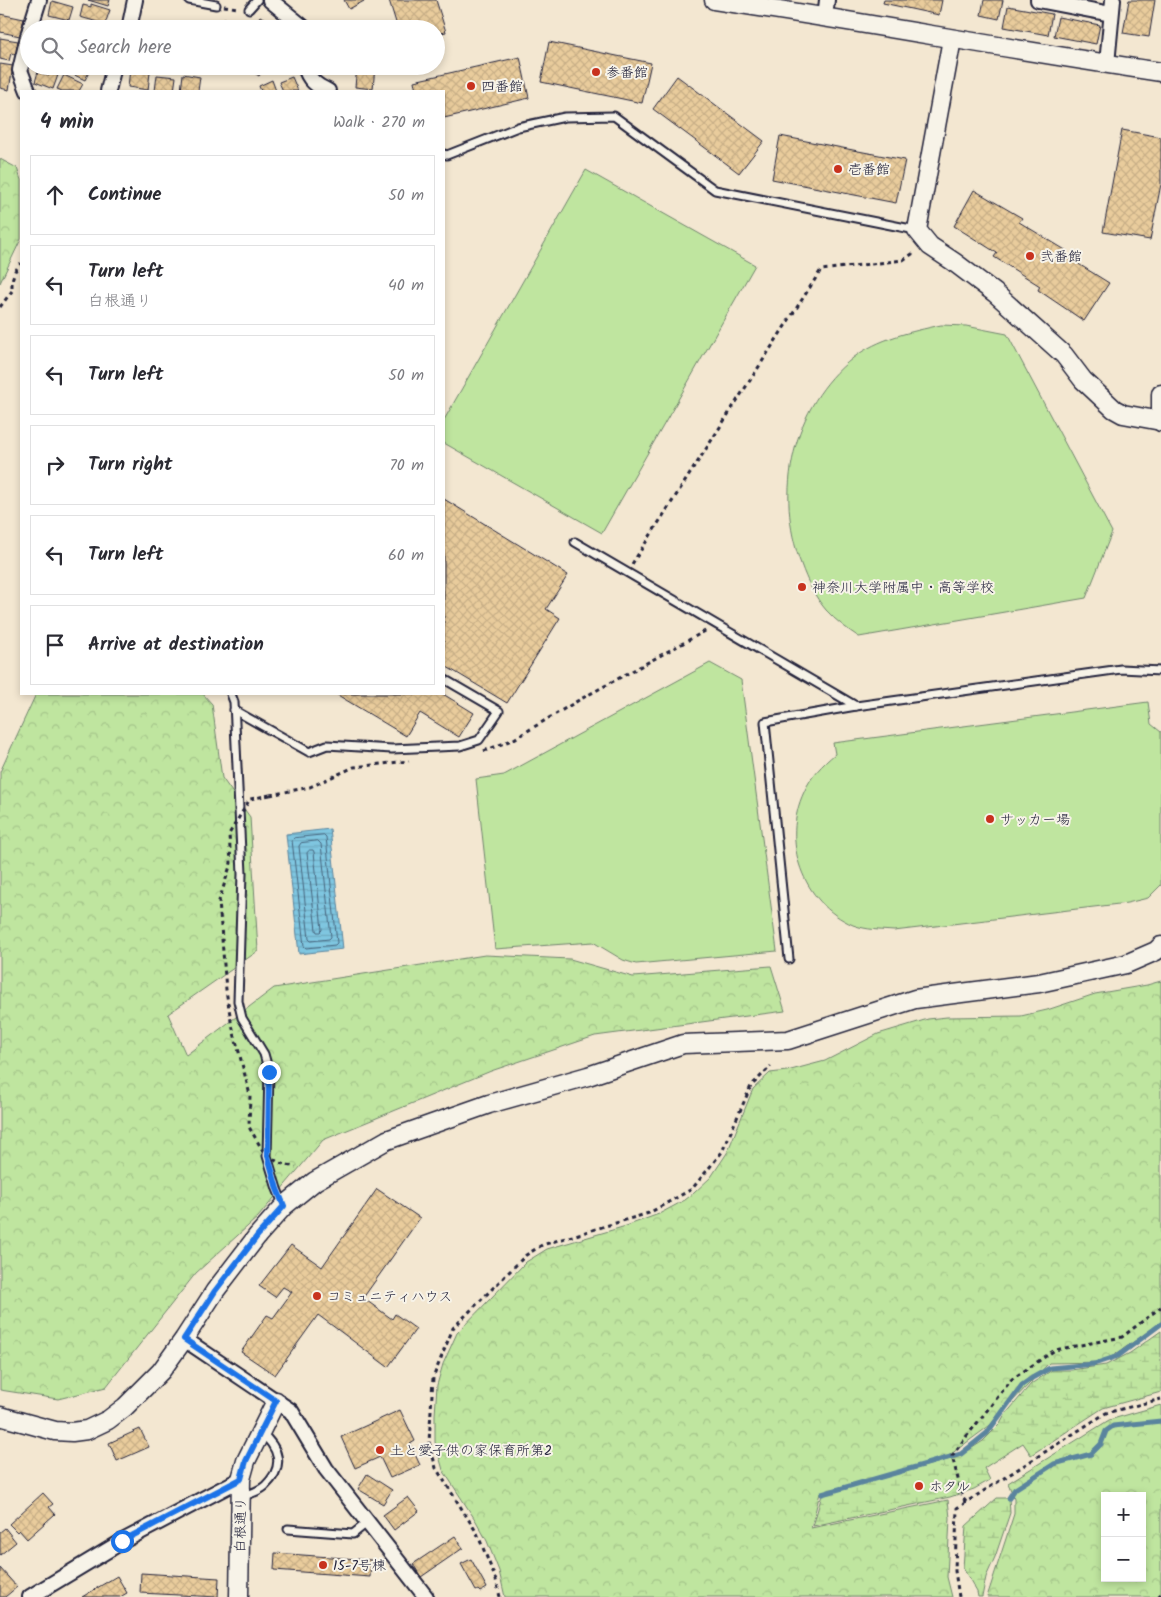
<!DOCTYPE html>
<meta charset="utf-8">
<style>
body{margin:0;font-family:Kalam,"Klee One",sans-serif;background:#f2f2f3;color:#2b2b33}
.controls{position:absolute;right:15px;bottom:15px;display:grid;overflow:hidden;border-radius:0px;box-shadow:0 2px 8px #0003}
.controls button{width:45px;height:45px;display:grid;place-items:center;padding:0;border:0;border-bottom:1px solid #e1e1e2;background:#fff;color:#2b2b33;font:25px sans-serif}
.stop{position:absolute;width:15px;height:15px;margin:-11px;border:4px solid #1a73e8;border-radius:50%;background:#fff}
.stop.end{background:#1a73e8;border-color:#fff;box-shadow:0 1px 5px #0008}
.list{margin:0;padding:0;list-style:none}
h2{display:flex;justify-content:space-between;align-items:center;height:65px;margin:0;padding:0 20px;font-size:21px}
h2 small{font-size:16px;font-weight:400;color:#7c7c81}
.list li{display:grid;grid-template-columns:32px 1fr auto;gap:15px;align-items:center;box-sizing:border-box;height:80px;margin:0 10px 10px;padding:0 10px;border:1px solid #e1e1e2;border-radius:0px}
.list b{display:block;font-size:19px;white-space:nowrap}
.list p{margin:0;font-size:16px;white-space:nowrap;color:#7c7c81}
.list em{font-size:16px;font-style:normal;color:#7c7c81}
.icon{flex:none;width:28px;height:28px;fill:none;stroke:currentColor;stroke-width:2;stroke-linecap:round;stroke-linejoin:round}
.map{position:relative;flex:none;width:1161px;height:1597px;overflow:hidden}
.search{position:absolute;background:#fff;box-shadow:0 2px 8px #0003;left:20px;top:20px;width:425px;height:55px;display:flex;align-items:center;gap:12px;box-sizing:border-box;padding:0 18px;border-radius:28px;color:#7c7c81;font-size:19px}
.panel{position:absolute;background:#fff;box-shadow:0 2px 8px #0003;left:20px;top:90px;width:425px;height:605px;border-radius:0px}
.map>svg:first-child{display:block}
.forest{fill:url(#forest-crowns);stroke:#70846d;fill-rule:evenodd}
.wetland{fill:url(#wetland-marsh);stroke:#70846d}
.garden{fill:#bfe59f;stroke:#70846d}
.water{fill:url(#water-rules);stroke:#5a849e}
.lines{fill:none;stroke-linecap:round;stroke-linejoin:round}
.shore{stroke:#47647d;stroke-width:1}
.stream{stroke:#5a849e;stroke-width:5}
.building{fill:url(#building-cross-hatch);stroke:#22223b}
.service-casing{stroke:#22223b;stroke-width:11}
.minor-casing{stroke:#22223b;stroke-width:18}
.tertiary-casing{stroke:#22223b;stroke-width:21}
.path{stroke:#22223b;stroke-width:3;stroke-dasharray:4 4;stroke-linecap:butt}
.service{stroke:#f7f3e8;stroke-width:7}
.minor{stroke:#f7f3e8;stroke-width:14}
.tertiary{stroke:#f7f3e8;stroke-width:18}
.path-bridge{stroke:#22223b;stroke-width:3;stroke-dasharray:4 4;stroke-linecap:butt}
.route{stroke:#1a73e8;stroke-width:6}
.poi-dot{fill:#c8321e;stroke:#f7f3e8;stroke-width:2}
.labels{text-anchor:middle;stroke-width:4;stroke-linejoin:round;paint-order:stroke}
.poi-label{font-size:14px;fill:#22223b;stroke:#f7f3e8;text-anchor:start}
.street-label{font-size:14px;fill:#22223b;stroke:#f7f3e8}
</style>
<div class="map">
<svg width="1161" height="1597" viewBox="0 0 1161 1597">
<defs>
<pattern id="forest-crowns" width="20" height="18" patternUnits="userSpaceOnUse" patternTransform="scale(1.25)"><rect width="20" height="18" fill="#bfe59f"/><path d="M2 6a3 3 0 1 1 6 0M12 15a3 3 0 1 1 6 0" fill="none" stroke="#a4c48a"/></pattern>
<pattern id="wetland-marsh" width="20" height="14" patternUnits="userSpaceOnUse" patternTransform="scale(1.25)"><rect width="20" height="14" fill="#bfe59f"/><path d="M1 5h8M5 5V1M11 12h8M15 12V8" fill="none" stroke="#a4c48a"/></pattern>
<pattern id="water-rules" width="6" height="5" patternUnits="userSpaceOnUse" patternTransform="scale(1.25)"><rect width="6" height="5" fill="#7fc6e0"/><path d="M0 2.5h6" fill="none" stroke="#6daac1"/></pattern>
<pattern id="building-cross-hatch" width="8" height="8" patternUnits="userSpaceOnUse" patternTransform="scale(1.25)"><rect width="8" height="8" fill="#e9cc9c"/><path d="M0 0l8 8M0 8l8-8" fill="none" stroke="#c8af87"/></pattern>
</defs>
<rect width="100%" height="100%" fill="#f3e7d1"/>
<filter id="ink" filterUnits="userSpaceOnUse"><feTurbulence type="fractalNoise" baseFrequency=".02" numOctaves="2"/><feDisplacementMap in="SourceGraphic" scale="10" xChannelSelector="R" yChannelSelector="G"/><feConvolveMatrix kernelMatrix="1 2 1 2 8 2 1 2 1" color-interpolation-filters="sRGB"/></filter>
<g filter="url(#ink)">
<g class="forest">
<path d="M 0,159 L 17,168 L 21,180 L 21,239 L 0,283 Z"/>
<path d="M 36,694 L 203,694 L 212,704 L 222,778 L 250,817 L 258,951 L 168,1014 L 186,1055 L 274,988 L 485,955 L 570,959 L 633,977 L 771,966 L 785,1011 L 595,1036 L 491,1071 L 323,1140 L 258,1217 L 196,1273 L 106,1387 L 58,1399 L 0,1390 L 0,772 Z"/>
<path d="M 1161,981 L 1161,1323 L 1104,1362 L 1049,1363 L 989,1426 L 947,1457 L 820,1493 L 811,1528 L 948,1500 L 950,1518 L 947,1577 L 952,1597 L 505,1597 L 499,1571 L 487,1541 L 476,1521 L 443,1470 L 435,1442 L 435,1415 L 437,1385 L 443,1364 L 457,1333 L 526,1262 L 547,1249 L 626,1226 L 659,1214 L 685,1200 L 694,1193 L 711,1177 L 727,1153 L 753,1089 L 770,1073 L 787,1071 L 825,1061 L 878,1034 L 928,1019 L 947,1017 L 1021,1016 L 1047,1010 L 1095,994 L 1147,985 Z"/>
<path d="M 1161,1405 L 1161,1597 L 987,1597 L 1014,1514 L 1014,1498 L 1008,1483 L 1109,1420 ZM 1105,1496 L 1142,1496 L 1142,1578 L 1105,1578 Z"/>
</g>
<g class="wetland">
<path d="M 1161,1331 L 1161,1392 L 1103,1408 L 1031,1455 L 1023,1443 L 984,1468 L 990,1480 L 974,1489 L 950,1497 L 813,1526 L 822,1495 L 958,1457 L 983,1441 L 1000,1424 L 1005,1415 L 1031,1384 L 1052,1370 L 1071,1370 L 1106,1365 L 1130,1353 Z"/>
<path d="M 997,1498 L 1009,1498 L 1010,1513 L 995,1557 L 986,1577 L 982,1597 L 978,1597 L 977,1592 L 963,1568 L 966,1526 Z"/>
</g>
<g class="garden">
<path d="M 586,170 L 755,265 L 602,533 L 444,443 L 444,420 Z"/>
<path d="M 941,325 L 966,326 L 1007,334 L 1112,532 L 1086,598 L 859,637 C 847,629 836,621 826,610 C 815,597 807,581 801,564 C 774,493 792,406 853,358 C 879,338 910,332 941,325 Z"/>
<path d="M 710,663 L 741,680 L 777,951 L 636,964 L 623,960 L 593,942 L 495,949 L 476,779 L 504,775 Z"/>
<path d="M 1148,702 L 1151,724 L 1161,732 L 1161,885 L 1148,898 L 1127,903 L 894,931 C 881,930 866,930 853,925 C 802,903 781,841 804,792 C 811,776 822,765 835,754 L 833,743 Z"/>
</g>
<path class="water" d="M 330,829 L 343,949 L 299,954 L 286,834 Z"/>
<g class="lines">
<g class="shore">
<path d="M 324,835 L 326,837 L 337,943 L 335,945 L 306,948 L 304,946 L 292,840 L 294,838 Z"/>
<path d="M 318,841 L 321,844 L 331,937 L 329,939 L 311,941 L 309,939 L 299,846 L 301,843 Z"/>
<path d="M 310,850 L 313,850 L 314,852 L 322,930 L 320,932 L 317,932 L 316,930 L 307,853 Z"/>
</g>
<g class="stream">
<path d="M 822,1494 L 961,1454 L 987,1433 L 1022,1385 L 1032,1378 L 1050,1368 L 1094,1364 L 1118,1356 L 1161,1324"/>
<path d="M 1009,1498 L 1015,1489 L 1054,1464 L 1091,1454 L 1101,1444 L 1106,1431 L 1113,1426 L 1161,1421"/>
</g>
</g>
<g class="building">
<path d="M 88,0 L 110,0 L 108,6 Z"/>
<path d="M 344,0 L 366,0 L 349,9 Z"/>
<path d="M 389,0 L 436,0 L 446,32 L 436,34 L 436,29 L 398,29 Z"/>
<path d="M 884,0 L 942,0 L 939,15 L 883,3 Z"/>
<path d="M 984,0 L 1003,0 L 999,19 L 981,15 Z"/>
<path d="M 1129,0 L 1155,0 L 1149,37 L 1123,33 Z"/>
<path d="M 52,1 L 73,7 L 69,20 L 49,15 Z"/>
<path d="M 91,4 L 110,10 L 105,24 L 80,17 L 83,5 L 91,7 Z"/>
<path d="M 1008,6 L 1052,14 L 1048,35 L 1004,27 Z"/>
<path d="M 0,14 L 24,19 L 20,36 L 0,32 Z"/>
<path d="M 260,16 L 275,25 L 272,29 L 252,29 Z"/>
<path d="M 1058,17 L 1100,25 L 1096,44 L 1054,36 Z"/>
<path d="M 224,18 L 242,23 L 240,29 L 221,29 Z"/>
<path d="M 43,20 L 69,27 L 68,29 L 41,29 Z"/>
<path d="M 80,23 L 90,27 L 91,24 L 101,27 L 101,29 L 78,29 Z"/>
<path d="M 0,38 L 18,41 L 16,55 L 11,53 L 9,61 L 0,59 Z"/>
<path d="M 549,42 L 651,63 L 642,103 L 541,82 Z"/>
<path d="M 520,57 L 529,98 L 444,118 L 444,91 L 416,91 L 414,81 Z"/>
<path d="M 0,64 L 13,66 L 9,90 L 0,88 Z"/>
<path d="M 68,66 L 92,66 L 85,80 L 66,71 Z"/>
<path d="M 244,66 L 266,66 L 259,76 Z"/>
<path d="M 357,66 L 375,66 L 373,89 L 355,87 Z"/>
<path d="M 130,69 L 150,72 L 148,90 L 128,87 Z"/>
<path d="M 38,72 L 49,76 L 50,73 L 58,75 L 53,89 L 35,82 Z"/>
<path d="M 183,74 L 200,77 L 198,91 L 181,91 Z"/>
<path d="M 64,75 L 83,84 L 79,91 L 62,91 L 57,89 Z"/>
<path d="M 157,75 L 176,77 L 174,91 L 155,91 Z"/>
<path d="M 677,76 L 764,141 L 739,173 L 653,109 Z"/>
<path d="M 292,77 L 298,91 L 283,91 L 279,82 Z"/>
<path d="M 272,80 L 276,91 L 261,91 L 259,86 Z"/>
<path d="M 1122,130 L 1161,137 L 1161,184 L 1150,240 L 1103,232 Z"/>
<path d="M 780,136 L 905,160 L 896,203 L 772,179 Z"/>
<path d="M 974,190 L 1022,218 L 1019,222 L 1067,251 L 1064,255 L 1109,283 L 1084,321 L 1038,290 L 1040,286 L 994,257 L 997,253 L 954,226 Z"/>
<path d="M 444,499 L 568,575 L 546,609 L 560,618 L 507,703 L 447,667 L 444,672 Z"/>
<path d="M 336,694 L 443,694 L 474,713 L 459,737 L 420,713 L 406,736 Z"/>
<path d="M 377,1189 L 420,1218 L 363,1298 L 392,1319 L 395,1314 L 416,1329 L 388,1367 L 318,1315 L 275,1375 L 241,1352 L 267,1315 L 273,1318 L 292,1292 L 283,1287 L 275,1297 L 259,1286 L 291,1245 L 322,1267 Z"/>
<path d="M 400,1410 L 415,1441 L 410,1444 L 420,1465 L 390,1478 L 380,1457 L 355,1468 L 341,1437 Z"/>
<path d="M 140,1429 L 149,1447 L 117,1461 L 109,1443 Z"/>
<path d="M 367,1474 L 392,1490 L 383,1504 L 358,1489 Z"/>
<path d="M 43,1493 L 53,1504 L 49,1507 L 55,1514 L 27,1539 L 19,1530 L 17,1532 L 9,1524 Z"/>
<path d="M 408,1497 L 419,1511 L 394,1530 L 383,1515 Z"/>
<path d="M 5,1528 L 16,1542 L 0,1555 L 0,1532 Z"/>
<path d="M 455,1536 L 463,1548 L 421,1577 L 413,1564 Z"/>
<path d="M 275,1553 L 371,1560 L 370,1577 L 274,1570 Z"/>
<path d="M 471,1559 L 487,1588 L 480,1592 L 478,1590 L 476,1591 L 461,1564 Z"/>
<path d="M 0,1568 L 17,1587 L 5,1597 L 0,1597 Z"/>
<path d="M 141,1573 L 219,1578 L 218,1597 L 140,1593 Z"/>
<path d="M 117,1576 L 127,1593 L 120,1597 L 82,1597 Z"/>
</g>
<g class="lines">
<defs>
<g id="service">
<path d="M 189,0 L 216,5"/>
<path d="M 249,9 L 257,0"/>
<path d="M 444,154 L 447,155 L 518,127 L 565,117 L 614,116 L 715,190 L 916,230"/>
<path d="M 575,542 L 856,706"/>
<path d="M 231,694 L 234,702 L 242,874 L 238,1001 L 242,1018 L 264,1054 L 269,1072 L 267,1156 L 277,1189 L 284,1206"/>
<path d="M 234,710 L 309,752 L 327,745 L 392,749 L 460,746 L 479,740 L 499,711 L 444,679"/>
<path d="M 789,959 L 765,722 L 856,706 L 1121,669 L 1161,671"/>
<path d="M 243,1496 C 250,1494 259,1491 265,1486 C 285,1467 280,1448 260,1432"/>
<path d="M 288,1529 L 353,1534 L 368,1522"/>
</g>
<g id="minor">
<path d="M 270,0 L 303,27 L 303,29"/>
<path d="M 1038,0 L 1111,14"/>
<path d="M 825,17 L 827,0"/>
<path d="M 30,29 L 39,0"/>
<path d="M 129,29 L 135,0"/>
<path d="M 1107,64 L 1113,0"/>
<path d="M 305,66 C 308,80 317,86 328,91"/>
<path d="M 28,91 L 20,70 L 29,32"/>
<path d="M 108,91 L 114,66"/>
<path d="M 184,1339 L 291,1411 L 326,1469 L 426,1597"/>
<path d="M 30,1597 L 123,1541 L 241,1479"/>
</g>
<g id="tertiary">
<path d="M 714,0 C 863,22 1012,50 1161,72"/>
<path d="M 952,39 L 917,230 L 930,246 L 954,262 L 995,293 L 1064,355 L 1083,380 L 1114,409 L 1123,414 L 1161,421"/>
<path d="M 1161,394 L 1161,422"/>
<path d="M 0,1416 L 55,1431 L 72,1432 L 87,1430 L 108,1420 L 125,1407 L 161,1371 L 184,1339 L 215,1291 L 258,1235 L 284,1206 L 315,1181 L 387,1140 L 489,1104 L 588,1076 L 683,1044 L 788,1040 L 915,999 L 1039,983 L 1126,964 L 1156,951 L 1161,946"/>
<path d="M 239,1597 L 241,1479 L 246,1461 L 276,1401"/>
</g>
</defs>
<use href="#service" class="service-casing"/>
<use href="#minor" class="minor-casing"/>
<use href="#tertiary" class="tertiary-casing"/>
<g class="path">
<path d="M 224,6 L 238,8"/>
<path d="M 0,307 L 12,291 L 12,280 L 15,271 L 21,263"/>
<path d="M 632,564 L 821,270 L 903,260 L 915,252"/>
<path d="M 484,751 L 514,739 L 579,700 L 707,630"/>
<path d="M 270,795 L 310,787 L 354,767 L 409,761"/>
<path d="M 966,1502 L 963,1498 L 952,1456 L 966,1437 L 1012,1379 L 1055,1350 L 1122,1337 L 1161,1307"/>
<path d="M 500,1597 L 496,1580 L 477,1533 L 436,1468 L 429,1442 L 433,1378 L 453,1328 L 526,1255 L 542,1245 L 649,1213 L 692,1189 L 722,1152 L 751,1086 L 771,1066"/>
<path d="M 959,1597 L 955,1571 L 957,1508 L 1106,1413 L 1161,1399"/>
<path d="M 1158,1597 L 1161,1594"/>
</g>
<use href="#service" class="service"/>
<use href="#minor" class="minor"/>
<use href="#tertiary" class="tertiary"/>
<path class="path-bridge" d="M 270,795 L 250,799 L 229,834 L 231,863 L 219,901 L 226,990 L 231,1021 L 250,1095 L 249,1127 L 263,1151 L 279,1163 L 296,1167"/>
</g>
</g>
<g class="lines" filter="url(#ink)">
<path class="route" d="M 122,1541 L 241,1479 L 246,1461 L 276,1401 L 184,1339 L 215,1291 L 258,1235 L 284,1206 L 277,1189 L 268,1156 L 269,1072"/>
</g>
<g class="poi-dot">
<circle cx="596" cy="72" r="5"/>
<circle cx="471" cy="86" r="5"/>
<circle cx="838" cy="169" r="5"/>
<circle cx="1030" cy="256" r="5"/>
<circle cx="802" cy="587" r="5"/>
<circle cx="990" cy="819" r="5"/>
<circle cx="317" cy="1296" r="5"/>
<circle cx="380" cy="1450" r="5"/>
<circle cx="919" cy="1486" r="5"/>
<circle cx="323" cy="1565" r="5"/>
</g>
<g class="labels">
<g class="poi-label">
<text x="606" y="77">参番館</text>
<text x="481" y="91">四番館</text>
<text x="848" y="174">壱番館</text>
<text x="1040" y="261">弐番館</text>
<text x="812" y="592">神奈川大学附属中・高等学校</text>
<text x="1000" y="824">サッカー場</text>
<text x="327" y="1301">コミュニティハウス</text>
<text x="390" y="1455">土と愛子供の家保育所第2</text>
<text x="929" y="1491">ホタル</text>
<text x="333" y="1570">15-7号棟</text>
</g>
<g class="street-label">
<text transform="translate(240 1525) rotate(-89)" y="5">白根通り</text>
</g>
</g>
</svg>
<div class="controls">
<button>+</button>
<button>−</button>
</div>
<div class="stop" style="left:122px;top:1541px"></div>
<div class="stop end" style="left:269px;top:1072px"></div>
<div class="search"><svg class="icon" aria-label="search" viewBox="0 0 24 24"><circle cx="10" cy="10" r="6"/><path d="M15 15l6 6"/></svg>Search here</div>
<section class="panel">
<h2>4 min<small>Walk · 270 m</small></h2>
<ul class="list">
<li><svg class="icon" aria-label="ahead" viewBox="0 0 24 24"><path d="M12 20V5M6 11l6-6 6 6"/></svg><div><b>Continue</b></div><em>50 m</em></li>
<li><svg class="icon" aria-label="left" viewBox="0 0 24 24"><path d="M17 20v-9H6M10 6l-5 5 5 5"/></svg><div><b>Turn left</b><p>白根通り</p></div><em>40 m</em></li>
<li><svg class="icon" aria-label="left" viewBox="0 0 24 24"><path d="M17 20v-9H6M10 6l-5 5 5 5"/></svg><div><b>Turn left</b></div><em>50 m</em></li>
<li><svg class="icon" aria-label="right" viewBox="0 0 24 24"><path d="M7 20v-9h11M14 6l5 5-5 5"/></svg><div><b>Turn right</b></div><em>70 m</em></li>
<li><svg class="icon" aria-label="left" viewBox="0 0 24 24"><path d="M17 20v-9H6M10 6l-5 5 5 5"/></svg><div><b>Turn left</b></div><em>60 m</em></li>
<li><svg class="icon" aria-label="arrive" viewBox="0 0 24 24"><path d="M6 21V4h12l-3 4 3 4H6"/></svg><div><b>Arrive at destination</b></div></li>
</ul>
</section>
</div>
